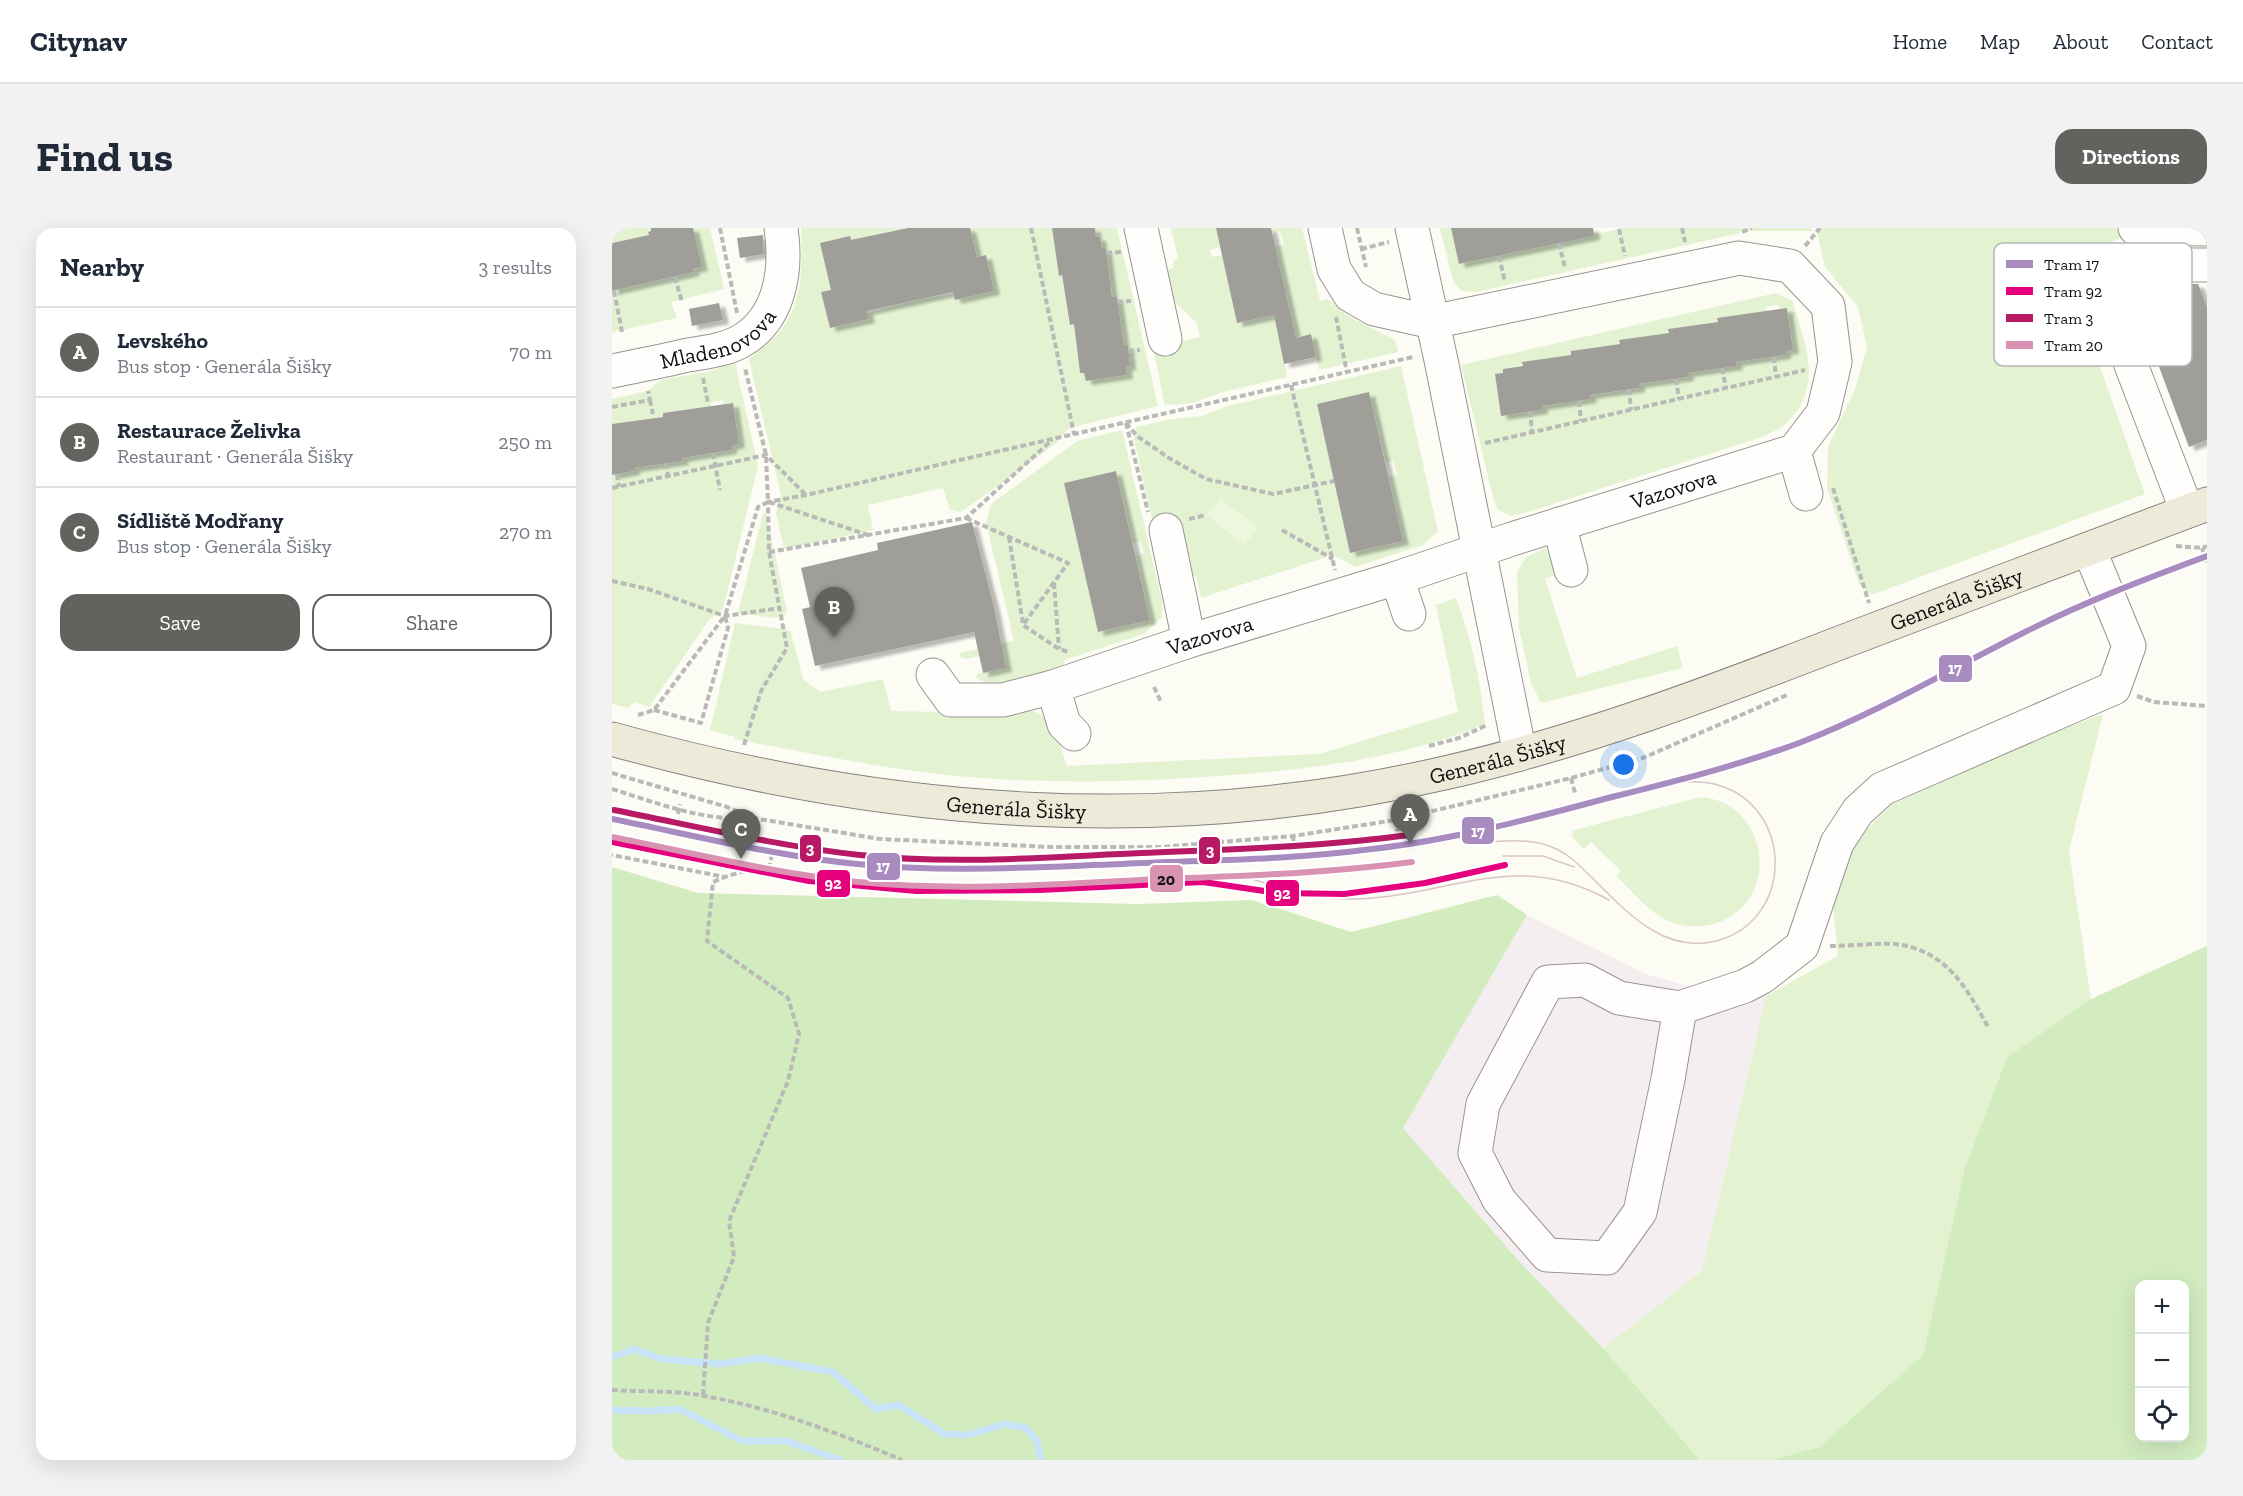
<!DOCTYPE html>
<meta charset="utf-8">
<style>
body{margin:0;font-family:"Zilla Slab",serif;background:#f2f2f3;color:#1f2937}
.controls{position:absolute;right:18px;bottom:18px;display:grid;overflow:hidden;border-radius:12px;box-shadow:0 6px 24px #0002}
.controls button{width:54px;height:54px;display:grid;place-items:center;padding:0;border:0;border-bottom:2px solid #e0e1e3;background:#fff;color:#1f2937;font:30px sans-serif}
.you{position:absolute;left:1012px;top:537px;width:21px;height:21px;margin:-15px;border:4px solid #fff;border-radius:50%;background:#1a73e8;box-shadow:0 0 0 9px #1a73e833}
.badge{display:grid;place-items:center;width:39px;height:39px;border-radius:50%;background:#62625f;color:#fff;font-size:20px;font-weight:700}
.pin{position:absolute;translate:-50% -50px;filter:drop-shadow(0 2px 3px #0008)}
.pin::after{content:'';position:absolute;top:32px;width:21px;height:18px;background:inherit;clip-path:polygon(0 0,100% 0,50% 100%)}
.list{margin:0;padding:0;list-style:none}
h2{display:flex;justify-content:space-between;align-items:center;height:78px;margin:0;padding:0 24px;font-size:26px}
h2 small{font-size:20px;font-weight:400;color:#747a83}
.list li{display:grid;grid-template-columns:39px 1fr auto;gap:18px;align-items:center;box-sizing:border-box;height:90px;padding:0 24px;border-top:2px solid #e0e1e3}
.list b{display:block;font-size:22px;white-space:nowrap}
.list p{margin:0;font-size:20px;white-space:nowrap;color:#747a83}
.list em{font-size:20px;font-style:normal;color:#747a83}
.actions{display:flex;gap:12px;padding:18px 24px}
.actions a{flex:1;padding:14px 0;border:2px solid #62625f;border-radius:18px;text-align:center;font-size:21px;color:#62625f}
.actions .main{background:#62625f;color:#fff}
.icon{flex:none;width:33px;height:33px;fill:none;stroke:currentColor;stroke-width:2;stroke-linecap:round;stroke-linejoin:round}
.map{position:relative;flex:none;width:1595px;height:1232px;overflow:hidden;border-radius:18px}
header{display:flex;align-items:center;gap:36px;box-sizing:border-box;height:84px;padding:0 30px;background:#fff;border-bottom:2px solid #e0e1e3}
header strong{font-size:28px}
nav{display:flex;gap:33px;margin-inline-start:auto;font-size:21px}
.intro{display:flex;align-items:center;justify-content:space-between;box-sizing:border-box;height:144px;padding:0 36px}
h1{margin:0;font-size:42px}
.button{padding:15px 27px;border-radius:18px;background:#62625f;color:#fff;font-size:21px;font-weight:700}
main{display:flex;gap:36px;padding:0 36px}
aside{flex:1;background:#fff;border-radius:18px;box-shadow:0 6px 24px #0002}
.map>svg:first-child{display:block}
.industrial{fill:#f4eef1}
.green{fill:#e3f3d2;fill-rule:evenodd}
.forest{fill:#d2ecc0;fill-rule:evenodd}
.pitch{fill:#edf7dd}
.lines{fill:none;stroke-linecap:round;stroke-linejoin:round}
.stream{stroke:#c8e2f8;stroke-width:7}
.building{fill:#a09e99;filter:url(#shadow)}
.minor-casing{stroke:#969592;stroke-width:35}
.major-casing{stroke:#83837f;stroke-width:35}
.path{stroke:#b9b9b8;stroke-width:4;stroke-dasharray:6 3;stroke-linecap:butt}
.minor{stroke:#fffefd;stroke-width:33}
.major{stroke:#eeead9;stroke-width:33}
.tram{stroke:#d9c5c4;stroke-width:1.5}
.tram-1-casing{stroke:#fff;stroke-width:10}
.tram-2-casing{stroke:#fff;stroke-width:10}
.tram-3-casing{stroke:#fff;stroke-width:10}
.tram-4-casing{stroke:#fff;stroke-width:10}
.tram-1{stroke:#a88cbf;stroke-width:6}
.tram-2{stroke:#e5007d;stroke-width:6}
.tram-3{stroke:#b71965;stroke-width:6}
.tram-4{stroke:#da92b3;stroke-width:6}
.labels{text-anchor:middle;stroke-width:6;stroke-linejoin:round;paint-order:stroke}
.street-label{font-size:22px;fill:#0f0f0f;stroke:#fff}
.key{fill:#fff;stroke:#b7b7b7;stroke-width:1.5}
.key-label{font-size:16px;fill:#0f0f0f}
.line-badge{stroke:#fff;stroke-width:2}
.badge-label{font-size:16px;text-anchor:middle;font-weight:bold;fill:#fff}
.pale-badge-label{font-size:16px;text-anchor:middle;font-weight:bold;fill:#111}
</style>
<header>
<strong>Citynav</strong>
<nav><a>Home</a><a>Map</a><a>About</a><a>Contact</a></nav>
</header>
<div class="intro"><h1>Find us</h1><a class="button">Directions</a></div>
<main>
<aside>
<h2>Nearby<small>3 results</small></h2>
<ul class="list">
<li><span class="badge">A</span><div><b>Levského</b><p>Bus stop · Generála Šišky</p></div><em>70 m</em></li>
<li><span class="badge">B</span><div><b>Restaurace Želivka</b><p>Restaurant · Generála Šišky</p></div><em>250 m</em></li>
<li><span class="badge">C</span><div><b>Sídliště Modřany</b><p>Bus stop · Generála Šišky</p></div><em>270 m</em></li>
</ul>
<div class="actions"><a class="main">Save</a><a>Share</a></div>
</aside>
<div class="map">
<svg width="1595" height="1232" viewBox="0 0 1595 1232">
<defs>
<filter id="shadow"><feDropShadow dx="6" dy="4" stdDeviation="1.5" flood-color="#0004"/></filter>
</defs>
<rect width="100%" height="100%" fill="#fcfbf4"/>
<path class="industrial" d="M 915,687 L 1034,746 L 1077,758 L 1150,749 L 1154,768 L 1090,1043 L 991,1120 L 905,1031 L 790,900 Z"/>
<g class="green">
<path d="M 0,0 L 39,0 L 39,3 L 36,4 L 37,7 L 0,15 Z"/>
<path d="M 81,0 L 98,0 L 112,61 L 59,74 L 65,90 L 0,104 L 0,63 L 82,44 Z"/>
<path d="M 189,0 L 296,0 L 267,6 L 228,60 L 210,64 L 218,100 C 271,77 324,65 382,63 L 374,27 L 355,31 L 358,0 L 440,0 L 447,47 L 450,48 L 458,97 L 462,96 L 468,145 L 472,145 L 474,153 L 515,147 L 514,139 L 518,138 L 516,118 L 512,118 L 499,58 L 495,58 L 496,41 L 494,21 L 490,21 L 488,9 L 484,9 L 483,0 L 505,0 L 546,178 L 457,200 L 442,217 L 349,284 L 338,282 L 331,260 L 256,277 L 261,302 L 172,321 L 164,285 L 169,267 L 137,131 C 146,123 157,115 166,106 C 192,77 190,37 189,0 Z"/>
<path d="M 559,0 L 604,0 L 608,19 L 598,22 L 600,29 L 610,27 L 625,95 L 678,83 L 663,19 L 672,16 L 668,3 L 660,4 L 659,0 L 690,0 L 708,73 L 716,71 C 735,90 760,100 783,112 L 786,124 L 707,142 L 699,106 L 668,113 L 675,149 L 611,164 L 581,175 L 553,177 L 541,120 L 588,109 L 584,94 L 549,61 L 559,58 L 556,42 L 562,39 L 560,36 L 566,29 Z"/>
<path d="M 828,0 L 839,0 L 848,36 L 1011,0 L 1199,0 L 1202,3 L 1127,3 L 1128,5 L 864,64 L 850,63 L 841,53 Z"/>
<path d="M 1204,0 L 1541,0 L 1498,14 L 1462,72 L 1476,105 L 1533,266 L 1259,367 L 1247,356 L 1215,260 L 1216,219 L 1243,161 L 1255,119 L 1246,79 L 1213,39 Z"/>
<path d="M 1164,65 L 1180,73 C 1194,116 1213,162 1172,197 C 1165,203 1155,206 1147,210 L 919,283 L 899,288 L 886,282 L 882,273 L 849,137 ZM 1167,77 L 1167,81 L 1175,80 L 1181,122 L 1173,123 L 1173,127 L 1124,134 L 1125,137 L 1076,145 L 1076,149 L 1027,156 L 1027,160 L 978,167 L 979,170 L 930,178 L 930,182 L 889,187 L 883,146 L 891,145 L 891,141 L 959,127 L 959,123 L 1008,116 L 1007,113 L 1057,105 L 1056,101 L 1106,94 L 1105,91 L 1155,83 L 1154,79 Z"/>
<path d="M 123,134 L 146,238 L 111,381 L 97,392 L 37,479 L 22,474 L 16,480 L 0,476 L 0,247 L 22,243 L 22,240 L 70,233 L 70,230 L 119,222 L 119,218 L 127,216 L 120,175 L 112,176 L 111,172 L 99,174 L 99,178 L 80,181 L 64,187 L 63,183 L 51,185 L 51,189 L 31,192 L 31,196 L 15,194 L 2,196 L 0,200 L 0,171 L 35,163 L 49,152 L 95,144 Z"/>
<path d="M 789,138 L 826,303 L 811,317 L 743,339 L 721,327 L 589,370 L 584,348 L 575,349 L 541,296 L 522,211 L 524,199 L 560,191 L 590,188 L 616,178 ZM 757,165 L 774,234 L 781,233 L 785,247 L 776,249 L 791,313 L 739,325 L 705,176 Z"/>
<path d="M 510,202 L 550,373 L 550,389 L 532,406 L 452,432 L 450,441 L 381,459 L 364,449 L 365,446 L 394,440 L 390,424 L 353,431 L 348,429 L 348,425 L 402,413 L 375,299 L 373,298 L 379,276 L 465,213 ZM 504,243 L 521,315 L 528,313 L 532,325 L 524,328 L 538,392 L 486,404 L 452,255 Z"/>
<path d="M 151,285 L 154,285 L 175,383 L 172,388 L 163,390 L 126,385 Z"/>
<path d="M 933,320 L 939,329 L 945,346 L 933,351 L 965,450 L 1065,418 L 1071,440 L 929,475 L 919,455 L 907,400 L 905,344 L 914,329 Z"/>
<path d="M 844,370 C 859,409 869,454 873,496 C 797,528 715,539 633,546 C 524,555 411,558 302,543 C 242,535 182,522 122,511 L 123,509 L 98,502 L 123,395 L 173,401 L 179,404 L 191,451 L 208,464 L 271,451 L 279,483 L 374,485 L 413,479 L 433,489 L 444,505 L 455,538 L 707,526 L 846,484 L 824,377 Z"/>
<path d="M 1491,486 L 1457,623 L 1479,771 L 1395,829 L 1353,939 L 1311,1127 L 1207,1219 L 1159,1232 L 1088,1232 L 991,1120 L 1090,1043 L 1154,768 L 1226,728 L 1221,678 L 1242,615 L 1279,577 L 1426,511 Z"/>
<path d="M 1089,569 C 1161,575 1170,681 1097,697 C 1082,700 1066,698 1052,691 C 1034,681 1019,662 1004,648 L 1009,643 L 979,614 L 972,621 L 960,609 L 961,603 L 966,601 Z"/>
</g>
<g class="forest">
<path d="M 0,639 L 86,665 L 527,676 L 640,672 L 739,704 L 885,667 L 915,687 L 791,900 L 905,1031 L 991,1120 L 1088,1232 L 0,1232 Z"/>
<path d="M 1595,718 L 1595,1232 L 1159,1232 L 1207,1219 L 1311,1127 L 1353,939 L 1395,829 L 1479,771 ZM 1572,1056 L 1572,1210 L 1528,1210 L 1528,1056 Z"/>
</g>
<path class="pitch" d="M 609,271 L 647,300 L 632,317 L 594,287 Z"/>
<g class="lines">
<g class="stream">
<path d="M 0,1129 L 23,1121 L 49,1131 L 108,1136 L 148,1130 L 221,1144 L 264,1181 L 287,1177 L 332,1206 L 356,1207 L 392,1196 L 414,1200 L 425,1213 L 429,1232"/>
<path d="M 0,1182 L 36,1183 L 67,1181 L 130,1213 L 174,1213 L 228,1232"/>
</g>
</g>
<g class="building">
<path d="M 39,0 L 81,0 L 90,39 L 81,41 L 82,44 L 0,63 L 0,15 L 37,7 L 36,4 L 39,3 Z"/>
<path d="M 296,0 L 358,0 L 365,29 L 374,27 L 382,63 L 343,72 L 341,64 L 255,83 L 257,91 L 218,100 L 209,64 L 219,62 L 208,15 L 238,8 L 239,12 Z"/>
<path d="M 440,0 L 483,0 L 484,9 L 488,9 L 490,21 L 494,21 L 500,69 L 505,69 L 512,118 L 516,118 L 518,138 L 514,139 L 515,147 L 474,153 L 472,145 L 468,145 L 462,96 L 458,97 L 450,47 L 447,48 Z"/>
<path d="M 604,0 L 659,0 L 684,110 L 699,106 L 704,129 L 672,136 L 662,87 L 625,95 Z"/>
<path d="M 839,0 L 981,0 L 982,8 L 847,36 Z"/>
<path d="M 151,7 L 152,26 L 128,30 L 125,10 Z"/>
<path d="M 1572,56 L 1586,56 L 1595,79 L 1595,212 L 1577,219 L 1522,72 Z"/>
<path d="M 107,75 L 111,92 L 80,98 L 77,81 Z"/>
<path d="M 1175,80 L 1181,122 L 1173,123 L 1173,127 L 1124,134 L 1125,138 L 1076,145 L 1076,149 L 1027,156 L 1027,160 L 978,167 L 979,171 L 930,178 L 930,182 L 889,188 L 883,146 L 891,145 L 891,141 L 911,138 L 910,134 L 959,127 L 959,123 L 1008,116 L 1007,112 L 1057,105 L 1056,101 L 1106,94 L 1105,90 Z"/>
<path d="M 757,164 L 791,313 L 738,325 L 705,176 Z"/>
<path d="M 121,175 L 127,216 L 119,218 L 119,222 L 70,230 L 71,233 L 22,240 L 22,243 L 0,247 L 0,196 L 51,189 L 51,185 Z"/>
<path d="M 504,243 L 538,392 L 486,404 L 452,255 Z"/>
<path d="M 360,294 L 382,379 L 394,440 L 371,445 L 362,404 L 203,438 L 190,381 L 198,379 L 189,340 L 266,322 L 265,315 Z"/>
</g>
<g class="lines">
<defs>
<g id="minor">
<path d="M 529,0 L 553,111"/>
<path d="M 800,0 L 829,132 L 908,526"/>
<path d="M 1523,0 L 1595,1"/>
<path id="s1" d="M 0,143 C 25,138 51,133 76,127 C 94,124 114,122 129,113 C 169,90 175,41 169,0"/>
<path d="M 1182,223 L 1194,266"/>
<path d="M 1575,283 L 1503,95 C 1483,25 1550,38 1595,37"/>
<path d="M 947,296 L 959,342"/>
<path d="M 554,302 L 577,413"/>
<path d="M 785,350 L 797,386"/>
<path d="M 321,447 L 339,472 L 391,472 L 441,459"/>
<path id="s2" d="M 462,506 L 452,496 L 441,459 L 577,413 L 785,350 L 900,311 L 1182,223 L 1211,185 L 1223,134 L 1216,78 L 1178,38 L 1127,30 L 820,94 L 762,81 L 738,67 L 722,41 L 713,0"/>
<path d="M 1068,780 L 1056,851 L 1028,984 L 995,1030 L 935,1027 L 887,972 L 863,925 L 871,876 L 936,754 L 973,752 L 1007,770 L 1068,780 L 1133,758 L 1150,749 L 1190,718 L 1225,615 L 1246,583 L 1270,561 L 1502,460 L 1517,418 L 1477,321"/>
</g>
<g id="major">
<path id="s3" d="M 0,511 C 276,588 556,610 837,544 C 972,513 1101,464 1230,414 C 1352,368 1473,322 1595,276"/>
</g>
</defs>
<use href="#minor" class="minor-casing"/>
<use href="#major" class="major-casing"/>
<g class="path">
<path d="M 108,0 L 125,85"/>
<path d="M 419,0 L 462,206"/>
<path d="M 745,0 L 754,39"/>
<path d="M 1070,0 L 1073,14"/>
<path d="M 1007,1 L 1013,28"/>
<path d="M 1130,4 L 1140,0"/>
<path d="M 947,15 L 953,40"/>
<path d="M 1193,18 L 1208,0"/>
<path d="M 749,21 L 777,14"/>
<path d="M 494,25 L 509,24"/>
<path d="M 887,28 L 893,54"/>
<path d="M 63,49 L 70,74"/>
<path d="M 2,63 L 10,104"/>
<path d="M 505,74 L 519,73"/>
<path d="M 724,89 L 735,145"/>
<path d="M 516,123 L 528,122"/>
<path d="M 1162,129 L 1164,149"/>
<path d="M 1110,140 L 1114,160"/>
<path d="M 91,150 L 96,175"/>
<path d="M 1064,151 L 1067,171"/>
<path d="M 679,157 L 723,342"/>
<path d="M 1017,161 L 1019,182"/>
<path d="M 38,172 L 41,186"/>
<path d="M 967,173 L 969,193"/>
<path d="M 0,179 L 38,172 L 36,163"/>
<path d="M 918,183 L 920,204"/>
<path d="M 514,195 L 525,208 L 557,230 L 594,251 L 661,266 L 722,253"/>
<path d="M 514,195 L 536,284"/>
<path d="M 873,215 L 1193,142"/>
<path d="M 101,225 L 108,262"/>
<path d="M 54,235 L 56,248"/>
<path d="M 5,246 L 7,259"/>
<path d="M 0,260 L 154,227 L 194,267"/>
<path d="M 1221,260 L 1257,375"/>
<path d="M 157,274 L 256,307"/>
<path d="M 354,290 L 456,335 L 411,397 L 447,421 L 457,424"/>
<path d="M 577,291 L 594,287"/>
<path d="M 670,302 L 721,331"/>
<path d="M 397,309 L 411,396"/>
<path d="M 1564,318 L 1590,320 L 1595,318"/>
<path d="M 1590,320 L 1595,335"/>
<path d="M 157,324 L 354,290 L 440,212"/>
<path d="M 0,353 L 36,361 L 113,388 L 168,380"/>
<path d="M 442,355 L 447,421"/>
<path d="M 542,459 L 549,474"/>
<path d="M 1525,468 L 1542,474 L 1595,478"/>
<path d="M 42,482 L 89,495 L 116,400 L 113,388 L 146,279 L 156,274 L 154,227 L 133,140"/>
<path d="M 26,487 L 42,482 L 112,389"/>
<path d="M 132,517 L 149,463 L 175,420 L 157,324 L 156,274 L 194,267 L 801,129"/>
<path d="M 817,518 L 847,510 L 875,497"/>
<path d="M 0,545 L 115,579 L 141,590 L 137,612 L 162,615 L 156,647 L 135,642 L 113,649 L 0,627"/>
<path d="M 959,550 L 963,565"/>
<path d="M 0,561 C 45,575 93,594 141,590 L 268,611 L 439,619 L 550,619 L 681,608 L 783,592 L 959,550 L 1031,530 L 1177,466"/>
<path d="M 66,586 L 68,576"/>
<path d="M 783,592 L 786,605"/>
<path d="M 681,608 L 682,616 L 714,617 L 772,612"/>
<path d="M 1218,718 C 1239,718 1261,715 1282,716 C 1334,721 1355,760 1377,801"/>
<path d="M 0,1162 C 30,1164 63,1162 92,1168 C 161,1180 226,1205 290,1232"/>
<path d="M 91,1167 L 96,1095 L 122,1029 L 117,993 L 176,853 L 187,806 L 176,770 L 95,713 L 101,654 L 113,649"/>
</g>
<use href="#minor" class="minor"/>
<use href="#major" class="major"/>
<g class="tram">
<path d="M 865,616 C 889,612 914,610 937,618 C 952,623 963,633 974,644 C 1010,678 1048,727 1104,713 C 1182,693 1183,580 1106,557 C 1084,551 1060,554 1038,559"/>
<path d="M 891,628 L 931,628 L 962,639"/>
<path d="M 642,652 C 676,661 708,672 744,671 C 839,668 904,620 997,672"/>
</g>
<defs>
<path id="tram-1" d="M 0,591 C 80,607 164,628 245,636 C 334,645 423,639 511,636 C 594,632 677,632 760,621 C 840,612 918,591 996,570 C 1060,554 1125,538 1187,515 C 1265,485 1337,442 1411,405 C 1470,375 1533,351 1595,328"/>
<path id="tram-2" d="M 0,614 L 197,653 L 304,663 L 427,662 L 591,654 L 666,665 L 732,666 L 813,655 L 893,637"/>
<path id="tram-3" d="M 2,582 C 83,598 165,618 248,627 C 341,637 436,629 529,625 C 619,621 708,619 797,607"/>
<path id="tram-4" d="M 0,609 C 81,625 165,646 246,654 C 340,663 434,657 528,652 C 619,648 710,646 800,634"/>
</defs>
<use href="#tram-1" class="tram-1-casing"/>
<use href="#tram-2" class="tram-2-casing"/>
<use href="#tram-3" class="tram-3-casing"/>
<use href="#tram-4" class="tram-4-casing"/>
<use href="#tram-1" class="tram-1"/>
<use href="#tram-2" class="tram-2"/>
<use href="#tram-3" class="tram-3"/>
<use href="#tram-4" class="tram-4"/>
</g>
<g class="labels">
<g class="street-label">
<text dy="8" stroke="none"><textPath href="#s1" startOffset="112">Mladenovova</textPath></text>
<text dy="8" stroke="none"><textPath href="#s2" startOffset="704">Vazovova</textPath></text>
<text dy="8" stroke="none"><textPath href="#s3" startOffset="1383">Generála Šišky</textPath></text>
<text dy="8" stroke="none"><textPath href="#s2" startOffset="218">Vazovova</textPath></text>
<text dy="8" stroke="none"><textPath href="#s3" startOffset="897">Generála Šišky</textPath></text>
<text dy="8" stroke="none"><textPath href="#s3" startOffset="411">Generála Šišky</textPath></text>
</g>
</g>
<rect x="1382" y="15" width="198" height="123" rx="9" class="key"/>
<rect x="1394" y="32" width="27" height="8" fill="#a88cbf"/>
<rect x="1394" y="59" width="27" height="8" fill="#e5007d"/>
<rect x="1394" y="86" width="27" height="8" fill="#b71965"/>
<rect x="1394" y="113" width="27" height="8" fill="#da92b3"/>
<g class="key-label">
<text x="1432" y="42">Tram 17</text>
<text x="1432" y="69">Tram 92</text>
<text x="1432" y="96">Tram 3</text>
<text x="1432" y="123">Tram 20</text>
</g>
<g class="line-badge">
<rect x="1326" y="426" width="35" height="29" rx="6" fill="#a88cbf"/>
<rect x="849" y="588" width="34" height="29" rx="6" fill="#a88cbf"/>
<rect x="187" y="606" width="23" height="29" rx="6" fill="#b71965"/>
<rect x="586" y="608" width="23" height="29" rx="6" fill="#b71965"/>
<rect x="254" y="624" width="35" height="29" rx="6" fill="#a88cbf"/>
<rect x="537" y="636" width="35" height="29" rx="6" fill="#da92b3"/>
<rect x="204" y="641" width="35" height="29" rx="6" fill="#e5007d"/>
<rect x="653" y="651" width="35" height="28" rx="6" fill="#e5007d"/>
</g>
<g class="badge-label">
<text x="1343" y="446">17</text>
<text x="866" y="609">17</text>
<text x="198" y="626">3</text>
<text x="598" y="628">3</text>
<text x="271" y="644">17</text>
<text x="221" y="661">92</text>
<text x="670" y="671">92</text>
</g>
<g class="pale-badge-label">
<text x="554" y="657">20</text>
</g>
</svg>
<div class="controls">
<button>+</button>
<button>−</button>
<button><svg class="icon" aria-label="locate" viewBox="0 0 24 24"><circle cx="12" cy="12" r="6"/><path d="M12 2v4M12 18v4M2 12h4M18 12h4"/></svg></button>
</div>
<div class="you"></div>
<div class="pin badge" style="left:798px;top:616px">A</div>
<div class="pin badge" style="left:222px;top:409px">B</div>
<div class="pin badge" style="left:129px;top:631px">C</div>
</div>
</main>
